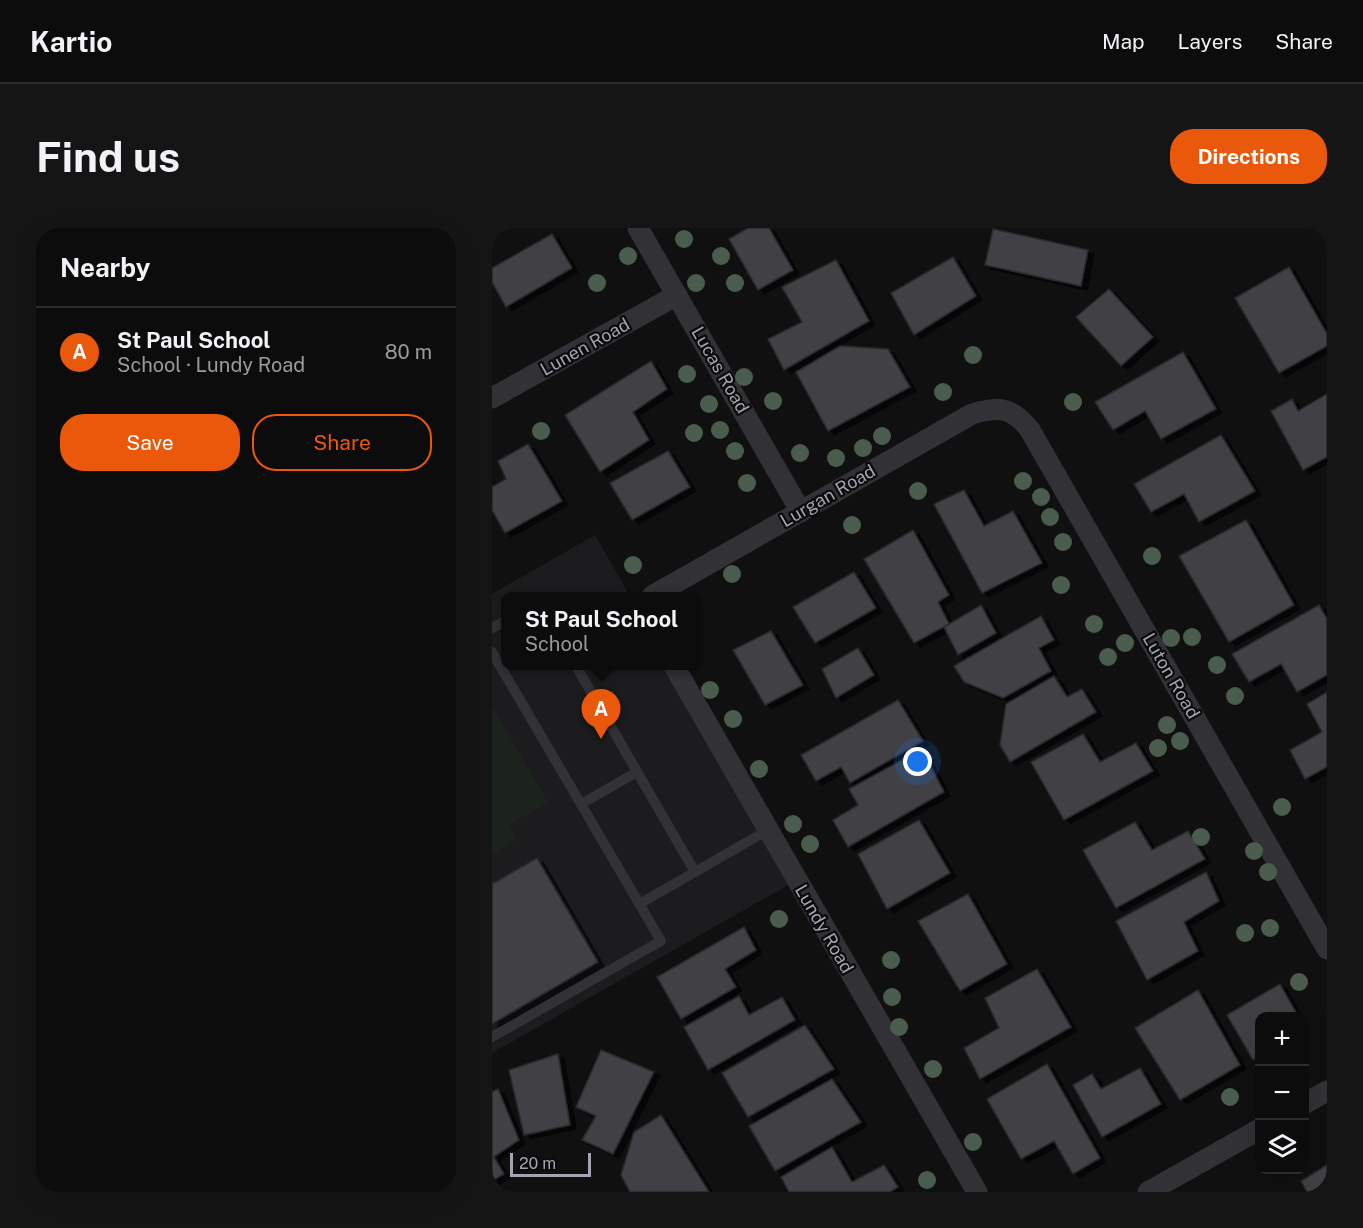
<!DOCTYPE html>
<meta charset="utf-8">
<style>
body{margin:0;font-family:"Public Sans",sans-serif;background:#151516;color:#f1f3f6}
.controls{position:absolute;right:18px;bottom:18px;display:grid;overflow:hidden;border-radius:12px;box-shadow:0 6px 24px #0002}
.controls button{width:54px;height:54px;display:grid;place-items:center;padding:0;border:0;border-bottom:2px solid #2c2c2e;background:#0c0c0d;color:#f1f3f6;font:30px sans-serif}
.scale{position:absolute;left:18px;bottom:15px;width:81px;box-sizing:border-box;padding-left:6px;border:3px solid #a2a5b1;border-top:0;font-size:16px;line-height:21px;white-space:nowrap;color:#a2a5b1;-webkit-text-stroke:4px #0b0b0c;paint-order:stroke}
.you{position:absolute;left:426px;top:534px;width:21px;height:21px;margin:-15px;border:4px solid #fff;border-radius:50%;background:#1a73e8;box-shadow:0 0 0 9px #1a73e833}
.badge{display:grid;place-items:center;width:39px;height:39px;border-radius:50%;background:#ea580c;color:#fff;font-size:20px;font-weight:700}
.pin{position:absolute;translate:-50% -50px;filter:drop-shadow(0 2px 3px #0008)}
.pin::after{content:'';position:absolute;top:32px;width:21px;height:18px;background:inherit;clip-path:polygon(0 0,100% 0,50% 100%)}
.popup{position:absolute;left:9px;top:364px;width:201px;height:78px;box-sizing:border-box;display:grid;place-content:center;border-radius:12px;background:#0c0c0d;filter:drop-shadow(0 2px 4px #0005);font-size:20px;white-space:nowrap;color:#9a9b9d}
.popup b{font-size:22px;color:#f1f3f6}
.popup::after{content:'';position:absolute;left:50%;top:100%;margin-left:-12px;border:12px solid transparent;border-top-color:#0c0c0d}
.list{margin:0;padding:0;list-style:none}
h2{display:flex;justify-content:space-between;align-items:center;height:78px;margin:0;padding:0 24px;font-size:26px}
h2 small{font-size:20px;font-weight:400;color:#9a9b9d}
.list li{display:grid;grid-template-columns:39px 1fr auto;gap:18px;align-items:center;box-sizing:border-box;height:90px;padding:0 24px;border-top:2px solid #2c2c2e}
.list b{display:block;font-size:22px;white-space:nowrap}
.list p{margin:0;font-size:20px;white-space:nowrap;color:#9a9b9d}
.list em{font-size:20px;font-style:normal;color:#9a9b9d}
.actions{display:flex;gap:12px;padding:18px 24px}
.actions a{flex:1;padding:14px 0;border:2px solid #ea580c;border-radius:24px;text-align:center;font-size:21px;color:#ea580c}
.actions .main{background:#ea580c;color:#fff}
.icon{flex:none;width:33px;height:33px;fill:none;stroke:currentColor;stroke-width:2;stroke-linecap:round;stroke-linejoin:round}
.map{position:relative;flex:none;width:835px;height:964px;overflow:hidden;border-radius:24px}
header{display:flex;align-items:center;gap:36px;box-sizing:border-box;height:84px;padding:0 30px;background:#0c0c0d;border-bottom:2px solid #2c2c2e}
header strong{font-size:28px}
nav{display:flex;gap:33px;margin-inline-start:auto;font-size:21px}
.intro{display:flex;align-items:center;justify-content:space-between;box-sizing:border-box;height:144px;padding:0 36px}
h1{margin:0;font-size:42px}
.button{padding:15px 27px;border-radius:24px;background:#ea580c;color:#fff;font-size:21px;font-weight:700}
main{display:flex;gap:36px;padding:0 36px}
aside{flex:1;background:#0c0c0d;border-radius:24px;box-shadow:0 6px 24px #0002}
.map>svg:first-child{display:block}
.built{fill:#1c1c1e}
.green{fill:#1c231d}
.building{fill:#3f4044;stroke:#2a2a2d;stroke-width:1.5;filter:url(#shadow)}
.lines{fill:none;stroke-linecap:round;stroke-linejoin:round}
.service{stroke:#313136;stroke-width:10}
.minor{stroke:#313136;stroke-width:21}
.tree{fill:#4a5c4d}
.labels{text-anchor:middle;stroke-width:4.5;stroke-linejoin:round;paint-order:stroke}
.street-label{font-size:18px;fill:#a2a5b1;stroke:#0b0b0c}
</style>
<header>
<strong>Kartio</strong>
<nav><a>Map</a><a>Layers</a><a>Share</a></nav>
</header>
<div class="intro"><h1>Find us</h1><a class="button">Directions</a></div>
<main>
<aside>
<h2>Nearby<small></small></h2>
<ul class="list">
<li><span class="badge">A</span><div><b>St Paul School</b><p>School · Lundy Road</p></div><em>80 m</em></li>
</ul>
<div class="actions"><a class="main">Save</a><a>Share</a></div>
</aside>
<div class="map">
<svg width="835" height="964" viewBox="0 0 835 964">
<defs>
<filter id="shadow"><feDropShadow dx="6" dy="4" stdDeviation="0" flood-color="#0009"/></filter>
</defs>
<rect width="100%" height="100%" fill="#101011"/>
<path class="built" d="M 103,307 L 138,368 L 13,368 L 13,438 L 176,438 L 298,656 L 0,825 L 0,366 Z"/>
<path class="green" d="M 0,478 L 56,574 L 17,597 L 25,612 L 0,627 Z"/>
<g class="building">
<path d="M 256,0 L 277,0 L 301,42 L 266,62 L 237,11 Z"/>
<path d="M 501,1 L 596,22 L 589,58 L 493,37 Z"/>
<path d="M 60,6 L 80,40 L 14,79 L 0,54 L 0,40 Z"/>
<path d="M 461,29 L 484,68 L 422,107 L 399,65 Z"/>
<path d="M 344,32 L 377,93 L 292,142 L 276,111 L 310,94 L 290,59 Z"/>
<path d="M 797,39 L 835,106 L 835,118 L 787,145 L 743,70 Z"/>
<path d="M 617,61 L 661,109 L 629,138 L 584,89 Z"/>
<path d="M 348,118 L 396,121 L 418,159 L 336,203 L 304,144 Z"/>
<path d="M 691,124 L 724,181 L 669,211 L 653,183 L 621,202 L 603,174 Z"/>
<path d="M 159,133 L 175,161 L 141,184 L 157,212 L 108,244 L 73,187 Z"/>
<path d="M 835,166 L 835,229 L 811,242 L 779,183 L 800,171 L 806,183 Z"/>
<path d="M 729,207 L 763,263 L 707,294 L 692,266 L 659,284 L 642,256 Z"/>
<path d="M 36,216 L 70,273 L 13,305 L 0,282 L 0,259 L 14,251 L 6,233 Z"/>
<path d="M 176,223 L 198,259 L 140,292 L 118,255 Z"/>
<path d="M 472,262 L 492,298 L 521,283 L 550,335 L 490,365 L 442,276 Z"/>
<path d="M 754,292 L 802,377 L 737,414 L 687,328 Z"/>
<path d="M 421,302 L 457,367 L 446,374 L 457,396 L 422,415 L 372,331 Z"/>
<path d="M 362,344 L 384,380 L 323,415 L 301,379 Z"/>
<path d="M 489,377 L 504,405 L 466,427 L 452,399 Z"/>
<path d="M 827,377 L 835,391 L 835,447 L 805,464 L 789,436 L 757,454 L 740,426 Z"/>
<path d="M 549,388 L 562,412 L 547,420 L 559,443 L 511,470 L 472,454 L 462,438 Z"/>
<path d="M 279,403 L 311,457 L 273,477 L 241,422 Z"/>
<path d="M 366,420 L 382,447 L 344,470 L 330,441 Z"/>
<path d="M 562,448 L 575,469 L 590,461 L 604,484 L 518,534 L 508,517 L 514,476 Z"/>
<path d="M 835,464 L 835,539 L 813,551 L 798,522 L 830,504 L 815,476 Z"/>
<path d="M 406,472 L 431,513 L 358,555 L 349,539 L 324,553 L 309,527 Z"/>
<path d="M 591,506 L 608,534 L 644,515 L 661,543 L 572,592 L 539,534 Z"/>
<path d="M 430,521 L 452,564 L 356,619 L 341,592 L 366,577 L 357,561 Z"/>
<path d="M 427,592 L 458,645 L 395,681 L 366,626 Z"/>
<path d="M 643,594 L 660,622 L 696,603 L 713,631 L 624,680 L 591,622 Z"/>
<path d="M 45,630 L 106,734 L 0,796 L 0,656 Z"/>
<path d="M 714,644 L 727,673 L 692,694 L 706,723 L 655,752 L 624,693 Z"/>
<path d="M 476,666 L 515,736 L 468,763 L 426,693 Z"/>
<path d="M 252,699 L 264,722 L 233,741 L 244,759 L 189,791 L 165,749 Z"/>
<path d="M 545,741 L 579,799 L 488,851 L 472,820 L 507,800 L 493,770 Z"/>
<path d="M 788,756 L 806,788 L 768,788 L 768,828 L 761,832 L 735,787 Z"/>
<path d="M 706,762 L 748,837 L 688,872 L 643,800 Z"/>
<path d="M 247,768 L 257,787 L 290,769 L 303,792 L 216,842 L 192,799 Z"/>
<path d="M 313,797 L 342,841 L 256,889 L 230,845 Z"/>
<path d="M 109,822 L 162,844 L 121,926 L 90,912 L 104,888 L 84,879 Z"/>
<path d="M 66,826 L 78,897 L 32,907 L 17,842 Z"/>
<path d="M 555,836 L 608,930 L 581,946 L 562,913 L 529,931 L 495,871 Z"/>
<path d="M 648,840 L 669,876 L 610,909 L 581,857 L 600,846 L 609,861 Z"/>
<path d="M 340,851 L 369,894 L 283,943 L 257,898 Z"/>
<path d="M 6,861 L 27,912 L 2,929 L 12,946 L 0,953 L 0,864 Z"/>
<path d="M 169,887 L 217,964 L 138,964 L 129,947 L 142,904 Z"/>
<path d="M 340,919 L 360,954 L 392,937 L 406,959 L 398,964 L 297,964 L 289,949 Z"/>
<path d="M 835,937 L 835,964 L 815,964 L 809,953 Z"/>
</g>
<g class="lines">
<g class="service">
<path d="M 0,400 L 13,393"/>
<path d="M 0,424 L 169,713 L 0,809"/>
<path d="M 84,438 L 203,644 L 147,676"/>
<path d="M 89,576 L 145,544"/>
<path d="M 203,644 L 274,603"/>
</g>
<g class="minor">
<path d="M 146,0 L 309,284"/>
<path d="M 0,170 L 185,67"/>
<path d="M 160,368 L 480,186 C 507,178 520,179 538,202 L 835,721"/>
<path d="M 182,438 L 485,964"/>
<path d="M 812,876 L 835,863"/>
<path d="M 656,964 L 768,901"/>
</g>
</g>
<g class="tree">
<circle cx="192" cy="11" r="9"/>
<circle cx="136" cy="28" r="9"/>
<circle cx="229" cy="28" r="9"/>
<circle cx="105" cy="55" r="9"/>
<circle cx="204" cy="55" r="9"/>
<circle cx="243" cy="55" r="9"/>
<circle cx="481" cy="127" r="9"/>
<circle cx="195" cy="146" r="9"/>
<circle cx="252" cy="149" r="9"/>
<circle cx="451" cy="164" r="9"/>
<circle cx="281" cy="173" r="9"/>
<circle cx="581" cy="174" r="9"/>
<circle cx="217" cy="176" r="9"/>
<circle cx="228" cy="202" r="9"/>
<circle cx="49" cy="203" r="9"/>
<circle cx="202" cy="205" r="9"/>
<circle cx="390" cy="208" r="9"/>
<circle cx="371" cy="220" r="9"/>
<circle cx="243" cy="223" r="9"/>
<circle cx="308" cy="225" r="9"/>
<circle cx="344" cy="230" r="9"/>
<circle cx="531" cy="253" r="9"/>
<circle cx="255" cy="255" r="9"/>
<circle cx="426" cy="263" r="9"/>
<circle cx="549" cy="269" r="9"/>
<circle cx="558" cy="289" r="9"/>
<circle cx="360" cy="297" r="9"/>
<circle cx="571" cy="314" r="9"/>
<circle cx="660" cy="328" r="9"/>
<circle cx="141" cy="337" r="9"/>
<circle cx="240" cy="346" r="9"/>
<circle cx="569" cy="357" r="9"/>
<circle cx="602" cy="396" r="9"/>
<circle cx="700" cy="409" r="9"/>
<circle cx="679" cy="410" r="9"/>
<circle cx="633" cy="415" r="9"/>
<circle cx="616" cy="429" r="9"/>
<circle cx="725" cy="437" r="9"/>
<circle cx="218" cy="462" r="9"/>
<circle cx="743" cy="468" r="9"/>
<circle cx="241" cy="491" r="9"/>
<circle cx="675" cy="497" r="9"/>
<circle cx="688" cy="513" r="9"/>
<circle cx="666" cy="520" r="9"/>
<circle cx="267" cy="541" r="9"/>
<circle cx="790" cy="579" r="9"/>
<circle cx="301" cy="596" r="9"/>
<circle cx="709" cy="609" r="9"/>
<circle cx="318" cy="616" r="9"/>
<circle cx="762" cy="623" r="9"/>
<circle cx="776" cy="644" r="9"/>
<circle cx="287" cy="691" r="9"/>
<circle cx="778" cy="700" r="9"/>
<circle cx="753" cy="705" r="9"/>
<circle cx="399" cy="732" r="9"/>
<circle cx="807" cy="754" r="9"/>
<circle cx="400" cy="769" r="9"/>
<circle cx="407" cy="799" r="9"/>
<circle cx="441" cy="841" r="9"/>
<circle cx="738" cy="869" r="9"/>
<circle cx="481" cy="914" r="9"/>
<circle cx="435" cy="952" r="9"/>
</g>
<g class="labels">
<g class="street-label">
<text transform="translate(93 119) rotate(-29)" y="6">Lunen Road</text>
<text transform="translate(228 142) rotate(60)" y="6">Lucas Road</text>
<text transform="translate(336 268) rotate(-30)" y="6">Lurgan Road</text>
<text transform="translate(679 448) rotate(60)" y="6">Luton Road</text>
<text transform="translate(332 701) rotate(60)" y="6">Lundy Road</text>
</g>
</g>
</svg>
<div class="controls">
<button>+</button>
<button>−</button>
<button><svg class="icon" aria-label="layers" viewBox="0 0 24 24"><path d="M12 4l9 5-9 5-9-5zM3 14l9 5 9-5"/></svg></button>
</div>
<div class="scale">20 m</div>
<div class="you"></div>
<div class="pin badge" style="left:109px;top:511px">A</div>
<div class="popup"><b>St Paul School</b>School</div>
</div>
</main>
